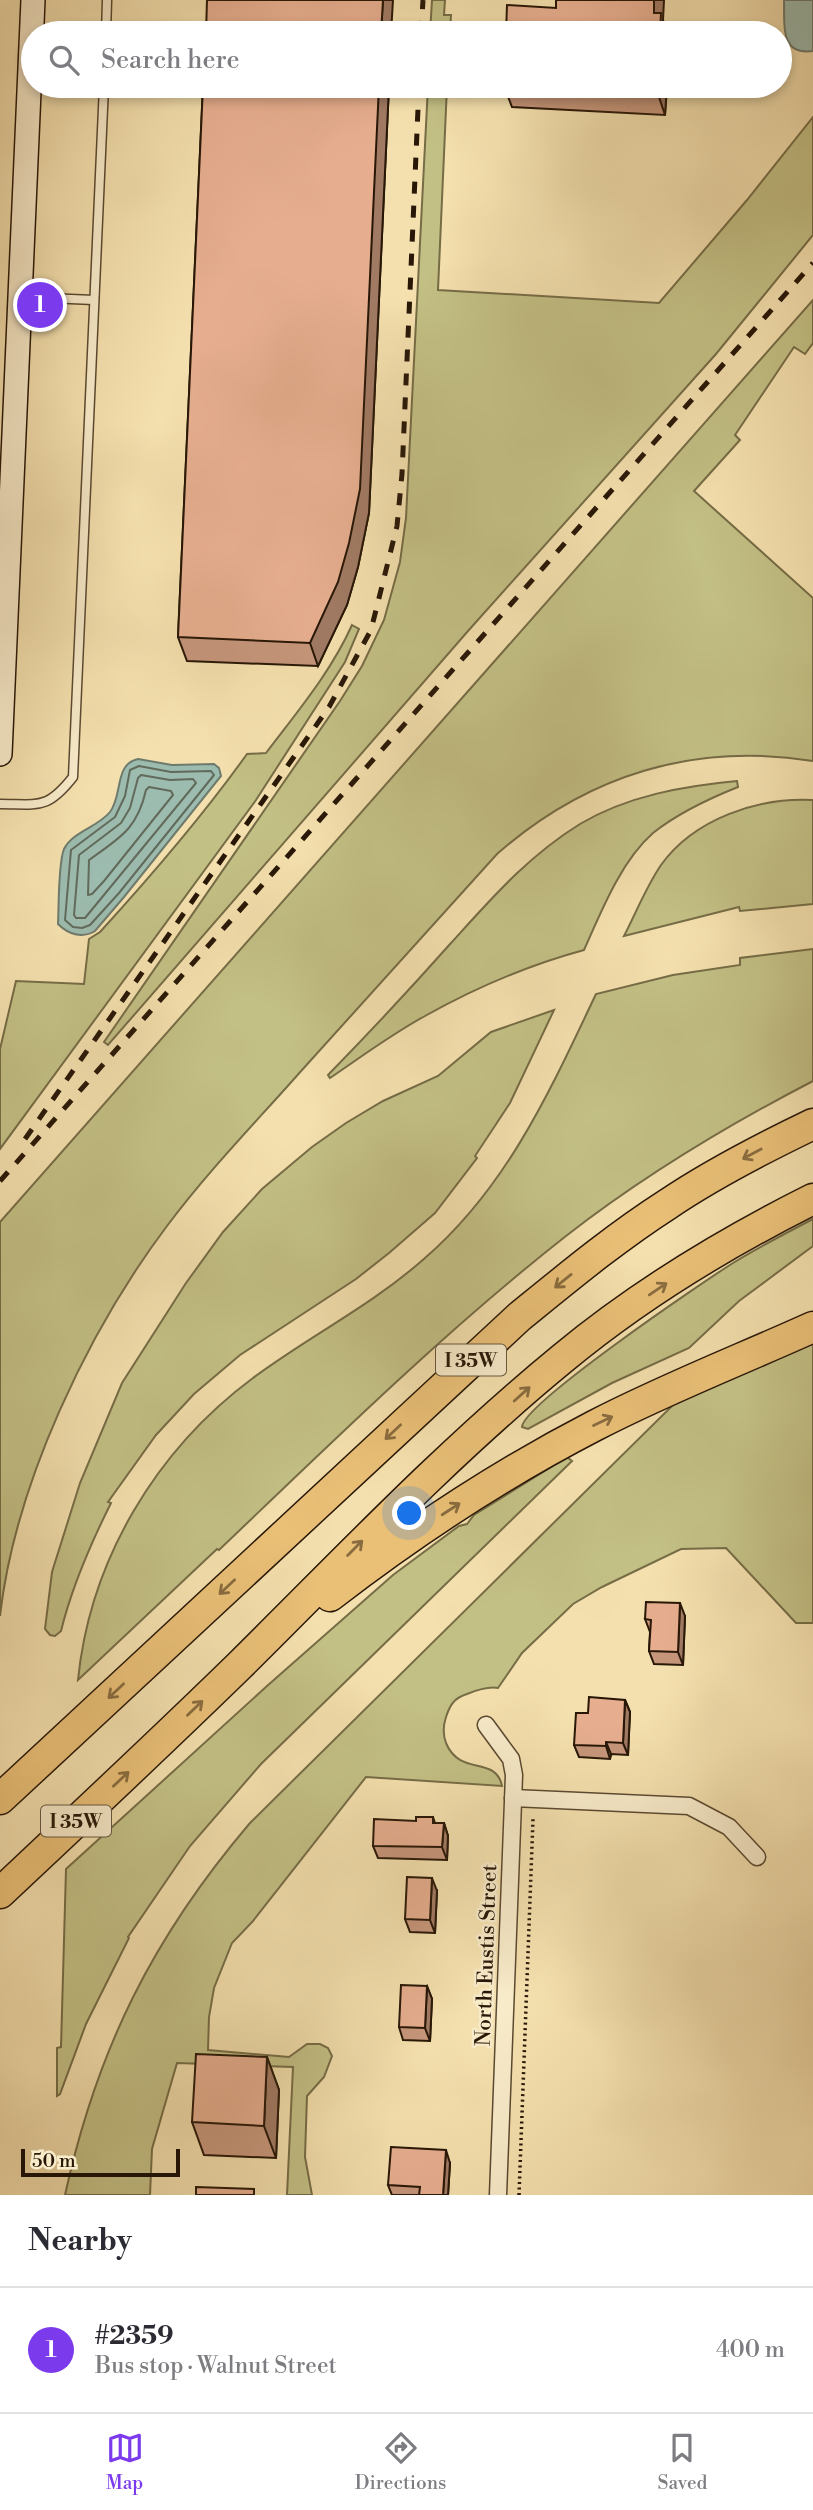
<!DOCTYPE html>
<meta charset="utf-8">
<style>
body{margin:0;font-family:"Libre Bodoni",serif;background:#f7f7f7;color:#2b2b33}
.scale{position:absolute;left:21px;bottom:18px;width:159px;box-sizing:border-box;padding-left:7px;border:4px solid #281707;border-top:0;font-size:19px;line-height:24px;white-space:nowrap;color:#281707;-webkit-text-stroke:5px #f8ebca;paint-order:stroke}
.you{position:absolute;left:410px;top:1514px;width:24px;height:24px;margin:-18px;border:5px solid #fff;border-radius:50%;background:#1a73e8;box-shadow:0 0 0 10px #1a73e833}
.badge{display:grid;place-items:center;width:46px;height:46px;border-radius:50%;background:#7c3aed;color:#fff;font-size:23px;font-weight:700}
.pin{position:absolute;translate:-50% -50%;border:4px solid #fff;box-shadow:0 2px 7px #0006}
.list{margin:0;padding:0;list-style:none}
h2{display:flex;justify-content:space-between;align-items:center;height:91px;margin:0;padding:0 28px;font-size:30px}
h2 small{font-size:23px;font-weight:400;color:#7c7c81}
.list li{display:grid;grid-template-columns:46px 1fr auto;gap:21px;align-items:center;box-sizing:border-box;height:126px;padding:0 28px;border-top:2px solid #e1e1e2}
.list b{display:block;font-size:26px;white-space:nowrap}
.list p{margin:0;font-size:23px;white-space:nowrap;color:#7c7c81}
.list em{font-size:23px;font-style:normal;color:#7c7c81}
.icon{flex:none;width:38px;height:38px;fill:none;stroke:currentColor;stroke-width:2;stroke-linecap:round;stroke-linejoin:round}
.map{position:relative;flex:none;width:813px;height:2195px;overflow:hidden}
.search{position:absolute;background:#fff;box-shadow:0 4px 10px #0003;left:21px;right:21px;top:21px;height:77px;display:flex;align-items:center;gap:18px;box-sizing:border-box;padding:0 24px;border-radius:38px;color:#7c7c81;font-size:26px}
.sheet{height:217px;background:#fff}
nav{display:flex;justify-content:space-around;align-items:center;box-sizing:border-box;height:98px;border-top:2px solid #e1e1e2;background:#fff;font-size:19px;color:#7c7c81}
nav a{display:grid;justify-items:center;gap:4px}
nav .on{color:#7c3aed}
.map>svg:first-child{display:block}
.green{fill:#c3c085;stroke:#766c46;stroke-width:2}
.water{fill:#9cbcaf;stroke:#6e7a6c;stroke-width:2}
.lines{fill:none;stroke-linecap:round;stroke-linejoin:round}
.shore{stroke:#626a5b;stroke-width:2}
.lane-casing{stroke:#5b4931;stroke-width:11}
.street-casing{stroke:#5b4931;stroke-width:19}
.secondary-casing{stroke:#281707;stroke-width:26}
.highway-casing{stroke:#281707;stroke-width:33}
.path{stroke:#281707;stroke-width:3.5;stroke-dasharray:2 3.5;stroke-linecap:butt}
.lane{stroke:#f8ebca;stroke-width:8}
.street{stroke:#f8ebca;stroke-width:16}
.secondary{stroke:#f8ebca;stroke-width:23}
.highway{stroke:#eac077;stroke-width:30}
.rail{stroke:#281707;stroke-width:5;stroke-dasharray:12 12;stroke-linecap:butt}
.wall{fill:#c6967b;stroke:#281707;stroke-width:2}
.shaded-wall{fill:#a17a64;stroke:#281707;stroke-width:2}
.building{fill:#e6ae8f;stroke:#281707;stroke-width:2}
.oneway{stroke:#896c3f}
.labels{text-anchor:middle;stroke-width:5;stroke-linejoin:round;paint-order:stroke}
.shield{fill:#f8ebca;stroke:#665742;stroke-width:2}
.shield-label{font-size:19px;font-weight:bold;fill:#281707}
.street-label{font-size:21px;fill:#281707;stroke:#f8ebca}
</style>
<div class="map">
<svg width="813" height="2195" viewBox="0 0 813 2195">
<rect width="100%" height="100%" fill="#f4e0ae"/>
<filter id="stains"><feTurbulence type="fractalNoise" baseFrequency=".00286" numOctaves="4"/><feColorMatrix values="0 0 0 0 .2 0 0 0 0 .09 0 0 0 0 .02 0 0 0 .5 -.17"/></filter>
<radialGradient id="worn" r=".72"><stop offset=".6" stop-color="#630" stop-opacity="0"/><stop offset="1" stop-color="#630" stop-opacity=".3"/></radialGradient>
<g class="green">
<path d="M 432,0 L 445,0 L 444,15 L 451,15 L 450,33 L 430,33 Z"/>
<path d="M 428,86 L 447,86 L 438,290 L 659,303 L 747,200 L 813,117 L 813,235 L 716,354 L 468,631 L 108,1045 L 104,1042 L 340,701 L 362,666 L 384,620 L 400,562 L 406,518 Z"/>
<path d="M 813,300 L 813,343 L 805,354 L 794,347 L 735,435 L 740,440 L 694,491 L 813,598 L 813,761 C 694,742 587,775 497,854 C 432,926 367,998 302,1070 C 257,1121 208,1171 167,1226 C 88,1331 15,1484 0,1616 L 0,1222 Z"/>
<path d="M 352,625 L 359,629 L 345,662 L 256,800 L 0,1149 L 0,1049 L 16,981 L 84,984 L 89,939 L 100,932 C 152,875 202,817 247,754 L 266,753 C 297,712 331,672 352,625 Z"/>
<path d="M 737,781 L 738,787 C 708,799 678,813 653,833 C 621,861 601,912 584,950 C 529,965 475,988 425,1016 C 392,1034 361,1057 330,1078 L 328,1075 C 370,1032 411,988 451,943 C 491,899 528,856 580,824 C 627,796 683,786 737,781 Z"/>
<path d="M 813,800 L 813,904 L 740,911 L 739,907 L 624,936 C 636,913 646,887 661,865 C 694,819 758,797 813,800 Z"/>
<path d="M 813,949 L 813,1081 C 726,1126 643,1176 566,1236 C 445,1331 331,1443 219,1550 L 217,1549 L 78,1680 C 90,1560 156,1450 253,1378 C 311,1335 371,1306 425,1258 C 507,1187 550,1091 596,994 L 673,975 L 740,965 L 740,958 Z"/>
<path d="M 554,1010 L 510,1103 L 475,1156 L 477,1158 L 435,1213 L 389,1253 L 356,1279 L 240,1355 L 194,1394 L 156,1435 L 108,1502 L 111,1503 C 90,1545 72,1586 61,1631 L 55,1636 L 50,1635 L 45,1629 L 52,1572 L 80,1483 L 122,1383 L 186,1283 L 223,1232 L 262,1189 L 312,1147 L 346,1123 L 383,1101 L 438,1076 L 491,1032 Z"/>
<path d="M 813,1219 L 813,1246 L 739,1301 L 689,1348 L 612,1383 L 528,1429 L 522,1427 C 523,1404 703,1282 733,1263 C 759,1247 786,1233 813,1219 Z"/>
<path d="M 813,1343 L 813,1623 L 796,1623 L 726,1548 L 681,1549 L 602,1587 L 573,1604 L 522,1653 L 498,1688 C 488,1686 477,1690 467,1694 C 454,1698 450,1705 446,1717 C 443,1726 443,1735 446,1743 C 460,1777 496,1755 502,1786 L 366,1777 L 253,1921 L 232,1943 L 214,1988 L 209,2017 L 208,2050 L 289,2057 L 307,2044 L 320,2044 L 328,2048 L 332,2056 L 324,2077 L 307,2096 L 305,2157 L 312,2195 L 287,2195 L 293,2067 L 177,2063 L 152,2149 L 150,2195 L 65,2195 C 97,2049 153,1937 250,1823 L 678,1400 Z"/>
<path d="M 567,1457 L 572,1461 L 261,1764 L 190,1846 L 128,1937 L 129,1938 L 86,2024 L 60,2094 L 57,2096 L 57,2048 L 61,2047 L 66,1869 L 267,1686 L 393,1575 L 459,1526 L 467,1524 L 474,1515 Z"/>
</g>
<g class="water">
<path d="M 784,0 L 813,0 L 813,51 C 778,56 785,22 784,0 Z"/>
<path d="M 138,759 L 172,765 L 214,764 L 219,768 L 221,776 L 124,897 L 95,931 C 82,939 68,934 58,924 C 59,906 58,864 64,849 C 72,832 98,827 110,812 C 123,795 114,764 138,759 Z"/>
</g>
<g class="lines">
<g class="shore">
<path d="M 139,766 L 171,772 L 211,771 L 214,775 L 119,893 L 90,925 L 82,928 L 73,927 L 65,920 L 71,850 L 115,817 L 125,796 L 130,770 Z"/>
<path d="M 141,775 L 170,780 L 193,779 L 196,783 L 85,918 L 76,918 L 74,915 L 79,855 L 121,823 L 130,808 L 138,778 Z"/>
<path d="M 149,787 L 171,791 L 173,795 L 104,881 L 92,894 L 88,895 L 89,860 C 119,838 137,830 146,790 Z"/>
</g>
<defs>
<g id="lane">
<path d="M 106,33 L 107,0"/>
<path d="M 24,297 L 94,300"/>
<path d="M 0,804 C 39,804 47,810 73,777 L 104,86"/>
</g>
<g id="street">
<path d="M 486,1725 L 511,1759 L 514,1775 L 498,2195"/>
<path d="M 513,1798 L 689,1806 L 729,1827 L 757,1857"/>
</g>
<path id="secondary" d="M 0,754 L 33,0"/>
<g id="highway">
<path d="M 330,1596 C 413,1532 501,1474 594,1426 C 665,1389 740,1360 813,1327"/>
<path d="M 0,1799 L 519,1317 C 567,1278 615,1238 668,1204 C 714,1173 763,1148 813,1124"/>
<path d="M 0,1893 C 80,1818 160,1743 239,1666 C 345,1561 447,1453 563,1358 C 639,1295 725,1243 813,1199"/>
</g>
</defs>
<use href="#lane" class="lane-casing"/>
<use href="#street" class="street-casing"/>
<use href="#secondary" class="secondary-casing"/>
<use href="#highway" class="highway-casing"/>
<path class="path" d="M 519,2195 L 533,1819"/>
<use href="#lane" class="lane"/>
<use href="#street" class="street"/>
<use href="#secondary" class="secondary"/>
<use href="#highway" class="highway"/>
<g class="rail">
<path d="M 421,33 L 423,0"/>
<path d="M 25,1139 L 329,707 L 371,630 L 397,526 L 402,474 L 419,86"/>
<path d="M 0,1181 L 813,263"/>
</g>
</g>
<g class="wall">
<path d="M 203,86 L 389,86 L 369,513 L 358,567 L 347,605 L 318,666 L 187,661 L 178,637 Z"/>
<path d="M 504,86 L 667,86 L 665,115 L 512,107 Z"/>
<path d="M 685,1616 L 683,1665 L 654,1664 L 649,1651 L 650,1632 L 645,1619 Z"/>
<path d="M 625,1700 L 630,1712 L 628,1755 L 611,1754 L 610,1759 L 579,1757 L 574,1745 L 588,1713 Z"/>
<path d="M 433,1817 L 435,1823 L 444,1823 L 448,1836 L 447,1860 L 378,1858 L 373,1846 L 416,1821 Z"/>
<path d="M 437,1891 L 435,1933 L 410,1932 L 405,1919 Z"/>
<path d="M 427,1986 L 432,1999 L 430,2041 L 403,2040 L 399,2027 Z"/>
<path d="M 267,2057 L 279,2090 L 276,2158 L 204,2155 L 192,2122 Z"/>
<path d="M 450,2163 L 448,2195 L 392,2195 L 388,2185 Z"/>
</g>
<g class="shaded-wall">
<path d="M 383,0 L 393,0 L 391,33 L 381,33 Z"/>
<path d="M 654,0 L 664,0 L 663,20 L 668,33 L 660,33 L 654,13 Z"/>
<path d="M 379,86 L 389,86 L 369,513 L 358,567 L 347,605 L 318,666 L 310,643 Z"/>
<path d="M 657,86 L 667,86 L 665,115 L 657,91 Z"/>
<path d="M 680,1603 L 685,1616 L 683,1665 L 678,1652 Z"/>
<path d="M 625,1700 L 630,1712 L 628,1755 L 623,1743 Z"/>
<path d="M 606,1742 L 611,1754 L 610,1759 L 606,1746 Z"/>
<path d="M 444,1823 L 448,1836 L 447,1860 L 442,1847 Z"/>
<path d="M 432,1878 L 437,1891 L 435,1933 L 430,1920 Z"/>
<path d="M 427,1986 L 432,1999 L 430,2041 L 425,2028 Z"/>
<path d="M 267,2057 L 279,2090 L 276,2158 L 264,2126 Z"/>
<path d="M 446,2150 L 450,2163 L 448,2195 L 443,2195 Z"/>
</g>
<g class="building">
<path d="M 207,0 L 383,0 L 381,33 L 206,33 Z"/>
<path d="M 556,0 L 654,0 L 654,13 L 661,13 L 660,33 L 506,33 L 507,5 L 556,8 Z"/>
<path d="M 203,86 L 379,86 L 360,489 L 349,543 L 338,582 L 310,643 L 178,637 Z"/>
<path d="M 552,86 L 657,86 L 657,91 Z"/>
<path d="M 646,1602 L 680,1603 L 678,1652 L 649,1651 L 651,1620 L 645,1619 Z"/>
<path d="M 589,1697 L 625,1700 L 623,1743 L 606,1742 L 606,1746 L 574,1745 L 576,1713 L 588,1713 Z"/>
<path d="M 416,1817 L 433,1817 L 433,1823 L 444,1823 L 442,1847 L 373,1846 L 374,1819 L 416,1821 Z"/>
<path d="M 407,1877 L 432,1878 L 430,1920 L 405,1919 Z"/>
<path d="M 401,1985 L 427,1986 L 425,2028 L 399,2027 Z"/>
<path d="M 196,2054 L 267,2057 L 264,2126 L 192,2122 Z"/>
<path d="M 391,2147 L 446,2150 L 443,2195 L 419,2195 L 420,2187 L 388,2185 Z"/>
<path d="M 196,2187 L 254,2189 L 254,2195 L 196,2195 Z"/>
</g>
<defs><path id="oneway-shaft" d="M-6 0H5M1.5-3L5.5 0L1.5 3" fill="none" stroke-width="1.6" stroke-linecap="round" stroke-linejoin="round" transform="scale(1.75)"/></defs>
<g class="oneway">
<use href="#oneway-shaft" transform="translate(752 1154) rotate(152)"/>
<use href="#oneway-shaft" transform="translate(563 1281) rotate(141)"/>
<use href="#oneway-shaft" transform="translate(658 1289) rotate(-34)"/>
<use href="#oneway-shaft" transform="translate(522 1394) rotate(-42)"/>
<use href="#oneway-shaft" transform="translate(603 1421) rotate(-25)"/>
<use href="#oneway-shaft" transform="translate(393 1432) rotate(137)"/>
<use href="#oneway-shaft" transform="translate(451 1509) rotate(-33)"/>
<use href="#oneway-shaft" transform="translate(355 1548) rotate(-45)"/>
<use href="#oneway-shaft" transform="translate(227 1587) rotate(137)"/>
<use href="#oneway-shaft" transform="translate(116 1691) rotate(137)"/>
<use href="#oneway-shaft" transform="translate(195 1708) rotate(-44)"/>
<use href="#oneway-shaft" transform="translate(121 1779) rotate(-43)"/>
</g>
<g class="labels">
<g class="shield">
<rect x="436" y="1344.5" width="70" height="31" rx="5"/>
<rect x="41" y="1805.5" width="70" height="31" rx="5"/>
</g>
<g class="shield-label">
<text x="471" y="1367">I 35W</text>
<text x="76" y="1828">I 35W</text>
</g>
<g class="street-label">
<text transform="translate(486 1955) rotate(-88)" y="7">North Eustis Street</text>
</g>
</g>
<rect width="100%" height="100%" filter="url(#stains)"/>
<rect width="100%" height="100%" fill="url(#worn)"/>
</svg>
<div class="scale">50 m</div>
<div class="you"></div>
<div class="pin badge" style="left:40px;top:305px">1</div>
<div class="search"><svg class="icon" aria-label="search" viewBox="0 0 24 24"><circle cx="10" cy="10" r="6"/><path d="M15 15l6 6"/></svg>Search here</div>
</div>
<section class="sheet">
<h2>Nearby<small></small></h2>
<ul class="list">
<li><span class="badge">1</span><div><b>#2359</b><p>Bus stop · Walnut Street</p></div><em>400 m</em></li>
</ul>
</section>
<nav>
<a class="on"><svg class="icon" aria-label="map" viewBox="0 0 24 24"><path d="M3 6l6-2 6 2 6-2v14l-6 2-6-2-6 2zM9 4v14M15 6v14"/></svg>Map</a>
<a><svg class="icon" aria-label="directions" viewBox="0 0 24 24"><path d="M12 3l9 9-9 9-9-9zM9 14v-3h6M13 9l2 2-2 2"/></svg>Directions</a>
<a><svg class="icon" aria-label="saved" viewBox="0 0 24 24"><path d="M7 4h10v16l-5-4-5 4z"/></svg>Saved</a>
</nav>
